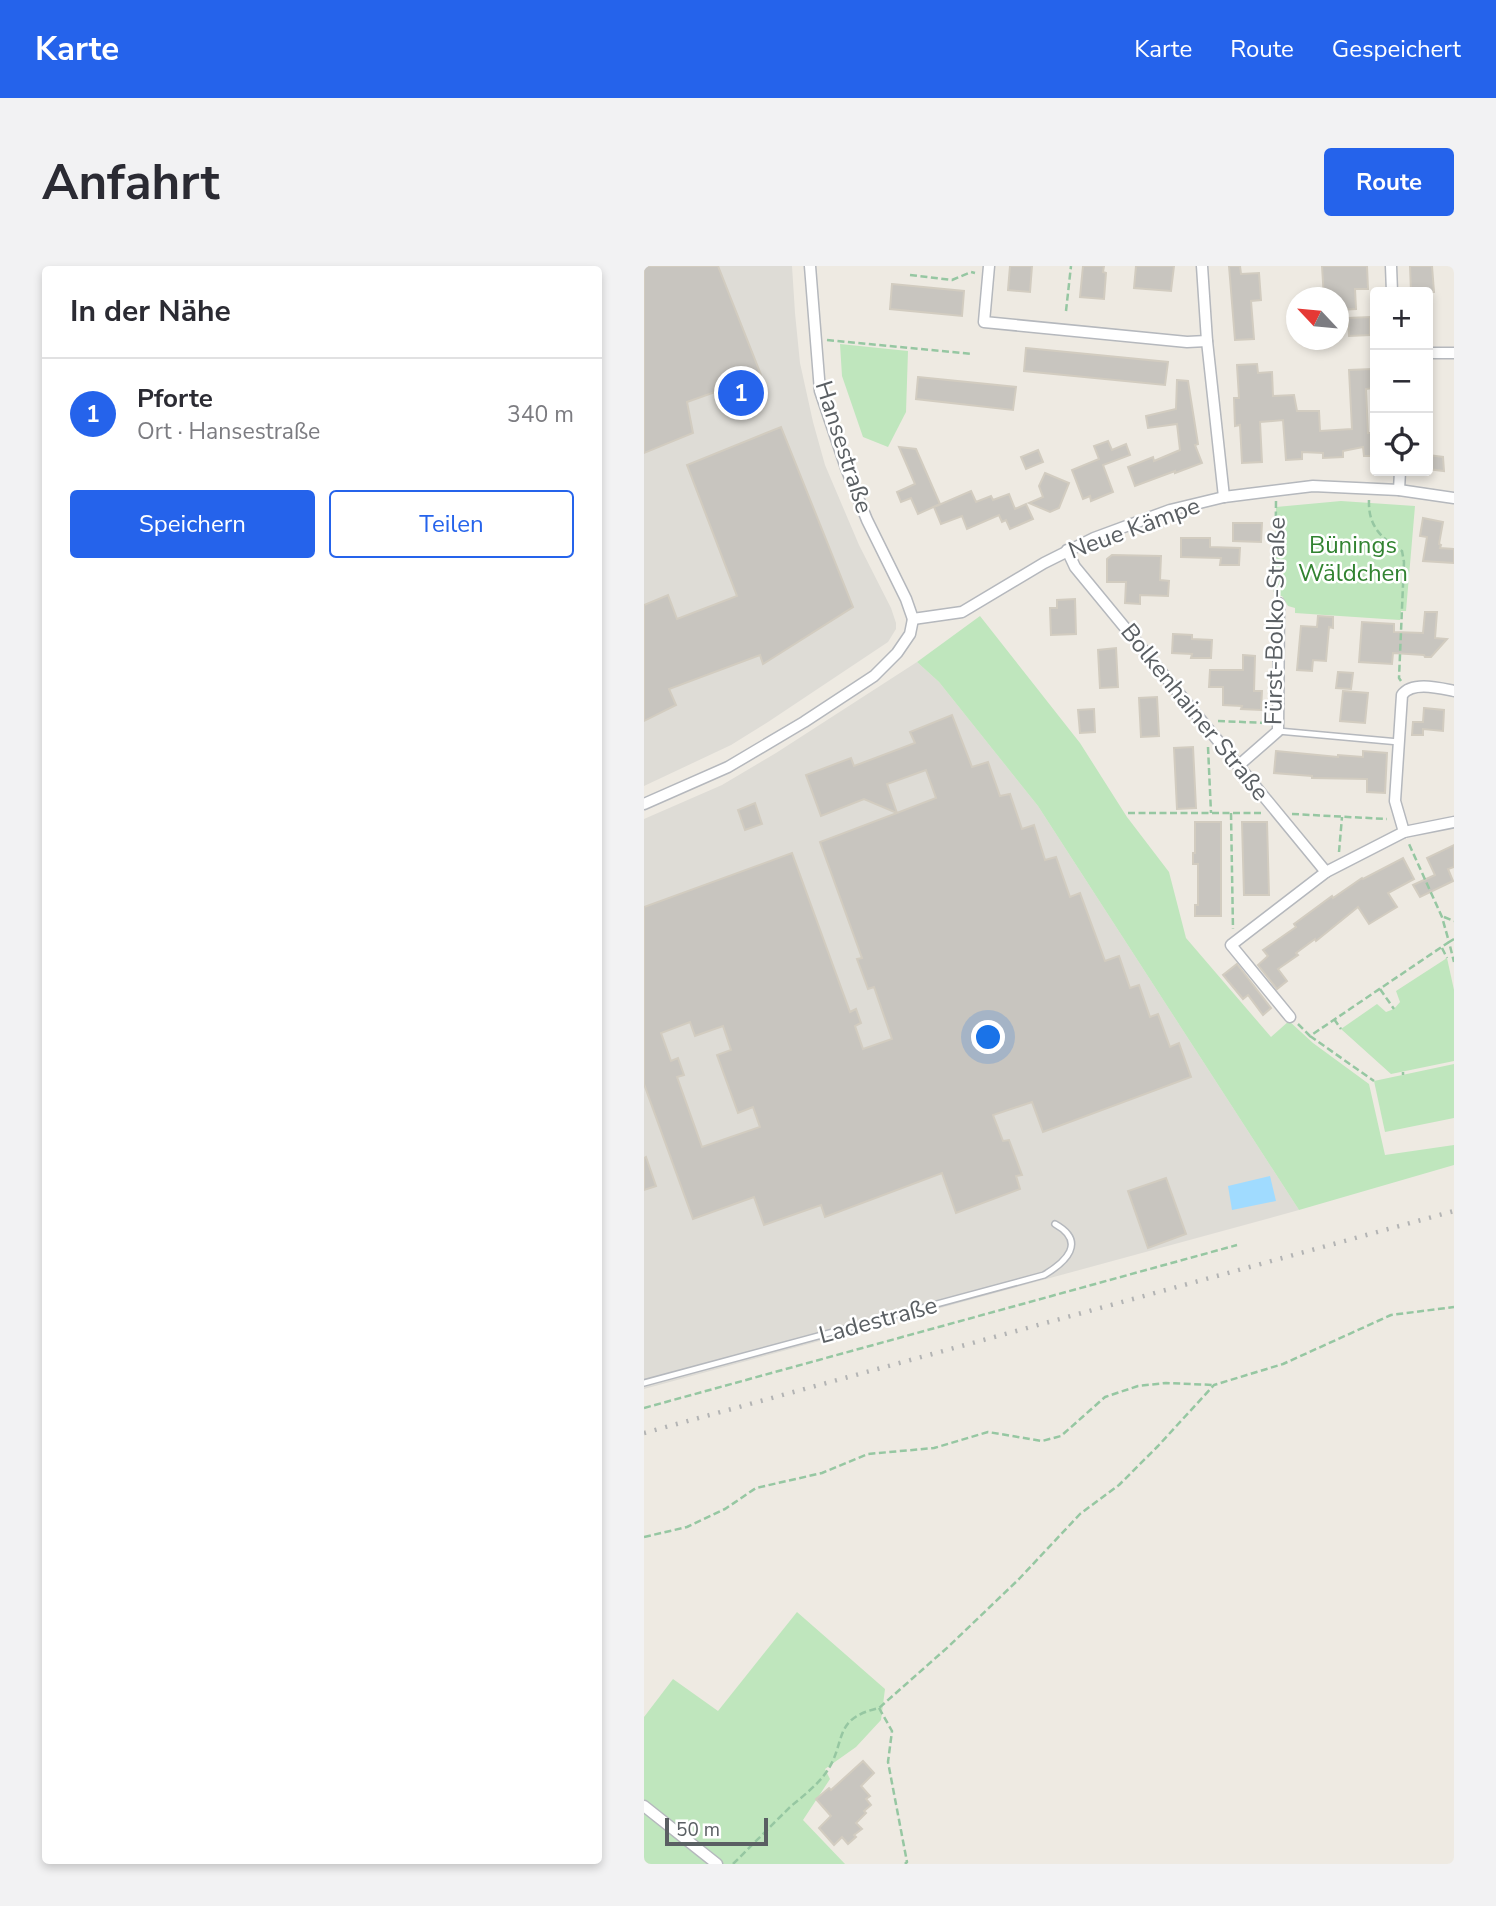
<!DOCTYPE html>
<html lang="de">
<meta charset="utf-8">
<style>
body{margin:0;font-family:"Nunito Sans",sans-serif;background:#f2f2f3;color:#2b2b33}
.controls{position:absolute;right:21px;top:21px;display:grid;overflow:hidden;border-radius:7px;box-shadow:0 4px 10px #0003}
.controls button{width:63px;height:63px;display:grid;place-items:center;padding:0;border:0;border-bottom:2px solid #e1e1e2;background:#fff;color:#2b2b33;font:35px sans-serif}
.compass{position:absolute;left:642px;top:21px;width:63px;height:63px;border-radius:50%;background:#fff;box-shadow:0 4px 10px #0003;rotate:296deg}
.scale{position:absolute;left:21px;bottom:18px;width:103px;box-sizing:border-box;padding-left:7px;border:4px solid #5a5f63;border-top:0;font-size:19px;line-height:24px;white-space:nowrap;color:#5a5f63;-webkit-text-stroke:5px #fff;paint-order:stroke}
.you{position:absolute;left:345px;top:772px;width:24px;height:24px;margin:-18px;border:5px solid #fff;border-radius:50%;background:#1a73e8;box-shadow:0 0 0 10px #1a73e833}
.badge{display:grid;place-items:center;width:46px;height:46px;border-radius:50%;background:#2563eb;color:#fff;font-size:23px;font-weight:700}
.pin{position:absolute;translate:-50% -50%;border:4px solid #fff;box-shadow:0 2px 7px #0006}
.list{margin:0;padding:0;list-style:none}
h2{display:flex;justify-content:space-between;align-items:center;height:91px;margin:0;padding:0 28px;font-size:30px}
h2 small{font-size:23px;font-weight:400;color:#7c7c81}
.list li{display:grid;grid-template-columns:46px 1fr auto;gap:21px;align-items:center;box-sizing:border-box;height:112px;padding:0 28px;border-top:2px solid #e1e1e2}
.list b{display:block;font-size:26px;white-space:nowrap}
.list p{margin:0;font-size:23px;white-space:nowrap;color:#7c7c81}
.list em{font-size:23px;font-style:normal;color:#7c7c81}
.actions{display:flex;gap:14px;padding:21px 28px}
.actions a{flex:1;padding:16px 0;border:2px solid #2563eb;border-radius:7px;text-align:center;font-size:24px;color:#2563eb}
.actions .main{background:#2563eb;color:#fff}
.icon{flex:none;width:38px;height:38px;fill:none;stroke:currentColor;stroke-width:2;stroke-linecap:round;stroke-linejoin:round}
.map{position:relative;flex:none;width:810px;height:1598px;overflow:hidden;border-radius:7px}
header{display:flex;align-items:center;gap:42px;box-sizing:border-box;height:98px;padding:0 35px;background:#2563eb;color:#fff}
header strong{font-size:33px}
nav{display:flex;gap:38px;margin-inline-start:auto;font-size:24px}
.intro{display:flex;align-items:center;justify-content:space-between;box-sizing:border-box;height:168px;padding:0 42px}
h1{margin:0;font-size:49px}
.button{padding:18px 32px;border-radius:7px;background:#2563eb;color:#fff;font-size:24px;font-weight:700}
main{display:flex;gap:42px;padding:0 42px}
aside{flex:1;background:#fff;border-radius:7px;box-shadow:0 4px 10px #0003}
.map>svg:first-child{display:block}
.industrial{fill:#dedcd6}
.green{fill:#bfe6bd}
.water{fill:#a0dbff}
.building{fill:#c8c5bf;stroke:#d2ccc0;stroke-width:2;fill-rule:evenodd}
.lines{fill:none;stroke-linecap:round;stroke-linejoin:round}
.lane-casing{stroke:#b5b8bd;stroke-width:8}
.street-casing{stroke:#b5b8bd;stroke-width:13}
.path{stroke:#96c7a2;stroke-width:2.5;stroke-dasharray:7 3.5;stroke-linecap:butt}
.lane{stroke:#fff;stroke-width:5}
.street{stroke:#fff;stroke-width:10}
.rail{stroke:#b3b4b4;stroke-width:4.5;stroke-dasharray:2 9;stroke-linecap:butt}
.labels{text-anchor:middle;stroke-width:5;stroke-linejoin:round;paint-order:stroke}
.street-label{font-size:24px;fill:#5a5f63;stroke:#fff}
.park-label{font-size:24px;fill:#328331;stroke:#fff}
</style>
<header>
<strong>Karte</strong>
<nav><a>Karte</a><a>Route</a><a>Gespeichert</a></nav>
</header>
<div class="intro"><h1>Anfahrt</h1><a class="button">Route</a></div>
<main>
<aside>
<h2>In der Nähe<small></small></h2>
<ul class="list">
<li><span class="badge">1</span><div><b>Pforte</b><p>Ort · Hansestraße</p></div><em>340 m</em></li>
</ul>
<div class="actions"><a class="main">Speichern</a><a>Teilen</a></div>
</aside>
<div class="map">
<svg width="810" height="1598" viewBox="0 0 810 1598">
<rect width="100%" height="100%" fill="#eeeae2"/>
<g class="industrial">
<path d="M 0,0 L 148,0 L 151,47 L 156,97 L 169,156 L 181,199 L 215,279 L 247,342 L 252,357 L 252,363 L 244,376 L 124,456 L 87,479 L 0,520 Z"/>
<path d="M 273,396 L 295,416 L 394,540 L 655,944 L 0,1123 L 0,553 L 78,519 L 132,487 Z"/>
</g>
<g class="green">
<path d="M 196,78 L 264,85 L 262,146 L 244,181 L 219,171 L 198,110 Z"/>
<path d="M 697,235 L 771,240 L 762,345 L 757,345 L 756,354 L 651,347 L 651,342 L 644,340 L 638,330 L 631,330 L 632,241 Z"/>
<path d="M 336,350 L 436,477 L 483,551 L 525,606 L 542,672 L 627,771 L 645,755 L 669,777 L 725,818 L 741,889 L 810,879 L 810,899 L 655,944 L 394,540 L 295,416 L 273,396 Z"/>
<path d="M 803,692 L 810,724 L 810,795 L 747,808 L 697,763 L 733,738 L 742,746 L 750,743 L 756,736 L 752,725 Z"/>
<path d="M 810,798 L 810,852 L 741,866 L 730,815 Z"/>
<path d="M 153,1346 L 241,1423 L 237,1454 L 212,1481 L 181,1503 L 186,1513 L 159,1554 L 201,1598 L 0,1598 L 0,1451 L 29,1413 L 74,1445 Z"/>
</g>
<path class="water" d="M 626,910 L 632,935 L 588,944 L 584,920 Z"/>
<g class="building">
<path d="M 0,0 L 74,0 L 117,109 L 102,114 L 109,133 L 92,139 L 85,121 L 43,136 L 49,167 L 0,187 Z"/>
<path d="M 366,0 L 388,0 L 386,26 L 364,24 Z"/>
<path d="M 439,0 L 460,0 L 459,6 L 462,7 L 460,33 L 436,31 Z"/>
<path d="M 492,0 L 530,0 L 527,25 L 490,22 Z"/>
<path d="M 585,0 L 596,0 L 597,8 L 615,7 L 617,34 L 607,35 L 610,73 L 591,74 Z"/>
<path d="M 678,0 L 723,0 L 724,23 L 711,23 L 712,43 L 695,44 L 695,32 L 680,32 Z"/>
<path d="M 766,0 L 788,0 L 790,26 L 767,26 Z"/>
<path d="M 248,18 L 320,25 L 318,50 L 246,43 Z"/>
<path d="M 726,51 L 726,69 L 705,70 L 704,52 Z"/>
<path d="M 382,82 L 524,96 L 521,119 L 380,105 Z"/>
<path d="M 613,98 L 614,107 L 628,106 L 629,130 L 650,129 L 653,145 L 675,145 L 676,165 L 708,163 L 705,104 L 728,103 L 729,122 L 722,123 L 724,167 L 731,167 L 731,190 L 720,190 L 719,181 L 699,185 L 699,191 L 679,192 L 679,187 L 658,186 L 658,193 L 642,194 L 639,154 L 616,156 L 618,196 L 598,197 L 596,159 L 591,160 L 590,132 L 595,132 L 593,99 Z"/>
<path d="M 274,111 L 372,121 L 369,144 L 272,133 Z"/>
<path d="M 533,114 L 544,115 L 554,178 L 551,179 L 558,197 L 531,207 L 531,205 L 491,220 L 484,201 L 509,191 L 510,195 L 536,184 L 533,158 L 504,162 L 502,150 L 532,143 Z"/>
<path d="M 137,161 L 209,341 L 119,398 L 116,389 L 25,423 L 32,439 L 0,455 L 0,339 L 24,329 L 33,353 L 93,330 L 43,199 Z"/>
<path d="M 464,175 L 468,184 L 482,178 L 486,189 L 459,199 L 469,226 L 447,235 L 446,230 L 439,233 L 428,204 L 455,193 L 450,180 Z"/>
<path d="M 255,181 L 272,183 L 296,238 L 274,248 L 267,232 L 257,236 L 253,226 L 271,218 Z"/>
<path d="M 394,184 L 399,196 L 382,203 L 377,191 Z"/>
<path d="M 784,189 L 799,191 L 800,205 L 784,203 Z"/>
<path d="M 401,207 L 425,217 L 415,242 L 406,246 L 385,237 L 399,231 L 395,220 Z"/>
<path d="M 327,225 L 332,236 L 347,230 L 349,234 L 365,228 L 371,243 L 382,238 L 389,253 L 366,263 L 362,254 L 358,256 L 355,249 L 323,263 L 318,250 L 297,258 L 290,241 Z"/>
<path d="M 779,252 L 799,256 L 795,278 L 797,279 L 796,282 L 810,283 L 810,297 L 779,295 L 783,271 L 776,270 Z"/>
<path d="M 589,257 L 618,257 L 617,276 L 589,275 Z"/>
<path d="M 537,272 L 566,272 L 566,281 L 596,282 L 595,299 L 576,299 L 577,292 L 537,291 Z"/>
<path d="M 468,289 L 517,290 L 516,314 L 525,315 L 524,330 L 496,329 L 496,338 L 481,337 L 482,316 L 463,316 L 463,293 Z"/>
<path d="M 431,333 L 432,368 L 407,369 L 406,342 L 413,342 L 413,334 Z"/>
<path d="M 781,346 L 793,346 L 791,372 L 803,373 L 787,391 L 781,391 L 780,389 L 749,387 L 748,398 L 715,396 L 718,356 L 750,358 L 750,366 L 779,367 Z"/>
<path d="M 674,350 L 689,351 L 689,362 L 685,361 L 682,395 L 669,394 L 668,405 L 653,404 L 657,360 L 673,361 Z"/>
<path d="M 529,368 L 548,369 L 548,373 L 568,374 L 567,392 L 547,392 L 548,388 L 528,387 Z"/>
<path d="M 472,382 L 474,421 L 456,422 L 454,384 Z"/>
<path d="M 599,389 L 611,390 L 610,425 L 618,425 L 617,444 L 597,443 L 598,440 L 579,439 L 579,421 L 565,421 L 566,404 L 599,404 Z"/>
<path d="M 694,406 L 709,407 L 707,423 L 692,422 Z"/>
<path d="M 699,425 L 724,427 L 721,457 L 696,455 Z"/>
<path d="M 513,431 L 515,470 L 497,471 L 495,432 Z"/>
<path d="M 780,442 L 800,444 L 799,465 L 779,463 L 779,469 L 768,469 L 769,456 L 779,456 Z"/>
<path d="M 450,443 L 451,466 L 436,467 L 434,444 Z"/>
<path d="M 308,449 L 328,501 L 344,496 L 356,530 L 366,528 L 378,563 L 390,559 L 401,594 L 412,591 L 426,631 L 436,627 L 461,695 L 475,690 L 486,722 L 495,719 L 506,751 L 514,748 L 526,781 L 535,777 L 547,811 L 399,866 L 388,836 L 349,849 L 359,875 L 365,874 L 378,909 L 372,910 L 376,923 L 312,947 L 298,907 L 181,951 L 177,939 L 120,959 L 110,931 L 49,953 L 0,818 L 0,641 L 148,587 L 206,746 L 212,743 L 217,757 L 211,760 L 219,783 L 248,773 L 230,721 L 224,723 L 213,693 L 218,692 L 176,576 L 253,547 L 220,533 L 177,550 L 162,509 L 207,492 L 210,500 L 271,477 L 266,466 ZM 282,504 L 292,532 L 253,547 L 243,518 ZM 46,756 L 51,770 L 79,760 L 87,784 L 73,789 L 94,847 L 109,841 L 116,861 L 58,881 L 33,811 L 40,809 L 34,792 L 27,795 L 17,767 Z"/>
<path d="M 549,481 L 552,542 L 533,543 L 530,482 Z"/>
<path d="M 632,485 L 694,491 L 694,489 L 719,491 L 719,485 L 743,487 L 741,527 L 723,526 L 723,513 L 668,512 L 668,510 L 630,507 Z"/>
<path d="M 111,537 L 118,558 L 101,564 L 94,544 Z"/>
<path d="M 551,556 L 577,556 L 577,650 L 551,650 L 551,639 L 554,639 L 554,598 L 549,598 L 549,587 L 551,587 Z"/>
<path d="M 598,556 L 623,556 L 625,629 L 600,629 Z"/>
<path d="M 810,579 L 810,601 L 804,603 L 809,615 L 776,631 L 769,619 L 791,609 L 783,592 Z"/>
<path d="M 759,592 L 770,613 L 744,627 L 753,641 L 725,658 L 714,641 L 672,675 L 671,673 L 652,687 L 654,689 L 634,703 L 643,715 L 633,723 L 614,699 L 624,690 L 619,684 L 652,661 L 650,658 L 688,630 L 689,632 L 718,612 L 719,613 Z"/>
<path d="M 593,698 L 627,742 L 619,749 L 604,729 L 599,733 L 579,709 Z"/>
<path d="M 2,891 L 12,920 L 0,924 L 0,892 Z"/>
<path d="M 522,912 L 542,968 L 504,982 L 484,925 Z"/>
<path d="M 219,1495 L 230,1507 L 217,1520 L 226,1530 L 222,1533 L 227,1539 L 220,1545 L 222,1547 L 212,1557 L 218,1563 L 210,1569 L 212,1571 L 204,1578 L 198,1571 L 190,1579 L 175,1562 L 187,1550 L 172,1533 L 185,1522 L 187,1524 Z"/>
</g>
<g class="lines">
<defs>
<g id="lane">
<path d="M 634,465 L 755,476"/>
<path d="M 0,1117 L 400,1009 C 422,996 443,976 411,958"/>
</g>
<g id="street">
<path d="M 166,0 L 176,125 L 202,202 L 223,254 L 262,333 L 269,353"/>
<path d="M 345,0 L 340,56 L 543,76 L 563,75"/>
<path d="M 558,0 L 563,75 L 580,231"/>
<path d="M 747,0 L 748,26"/>
<path d="M 784,87 L 810,87"/>
<path d="M 755,224 L 756,205"/>
<path d="M 423,284 L 431,301 L 682,606 L 760,566 L 810,556"/>
<path d="M 269,353 L 318,346 L 400,297 L 450,272 L 526,244 L 580,231 L 669,220 L 755,224 L 810,232"/>
<path d="M 594,500 L 634,465 L 635,337"/>
<path d="M 0,538 L 84,501 L 160,456 L 230,410 L 253,387 L 266,368 L 269,353"/>
<path d="M 760,566 L 751,535 L 758,429 C 768,415 795,422 810,425"/>
<path d="M 646,751 L 587,679 L 682,606"/>
<path d="M 0,1540 L 73,1598"/>
</g>
</defs>
<use href="#lane" class="lane-casing"/>
<use href="#street" class="street-casing"/>
<g class="path">
<path d="M 266,9 L 308,14 L 327,6 L 331,7"/>
<path d="M 422,45 L 427,0"/>
<path d="M 183,74 L 328,88"/>
<path d="M 725,234 C 724,260 737,272 758,285 L 760,296 L 755,412 L 757,415"/>
<path d="M 631,326 L 632,235"/>
<path d="M 574,455 L 623,457"/>
<path d="M 564,481 L 567,547"/>
<path d="M 484,547 L 617,547"/>
<path d="M 587,547 L 589,663"/>
<path d="M 648,548 L 743,553"/>
<path d="M 695,586 L 698,551"/>
<path d="M 800,651 L 810,655"/>
<path d="M 810,673 L 805,676 L 810,696"/>
<path d="M 798,682 L 803,692"/>
<path d="M 736,723 L 750,743"/>
<path d="M 690,753 L 697,763"/>
<path d="M 654,758 L 666,770 L 805,676 L 798,651 L 765,578"/>
<path d="M 666,770 L 730,815"/>
<path d="M 759,806 L 759,809"/>
<path d="M 0,1142 L 593,979"/>
<path d="M 0,1271 L 43,1261 L 81,1243 L 112,1222 L 178,1207 L 224,1188 L 290,1182 L 344,1166 L 398,1175 L 417,1170 L 461,1131 L 494,1120 L 522,1117 L 570,1119"/>
<path d="M 235,1442 L 248,1465 L 244,1496 L 263,1596 L 261,1598"/>
<path d="M 89,1598 C 108,1579 127,1560 146,1541 C 158,1531 172,1520 181,1508 C 204,1477 186,1453 235,1442 L 304,1381 L 375,1313 L 436,1248 L 475,1219 L 514,1180 L 570,1119 L 639,1098 L 747,1049 L 810,1041"/>
</g>
<use href="#lane" class="lane"/>
<use href="#street" class="street"/>
<path class="rail" d="M 0,1167 L 810,945"/>
</g>
<g class="labels">
<g class="street-label">
<text transform="translate(200 181) rotate(72)" y="8">Hansestraße</text>
<text transform="translate(490 262) rotate(-20)" y="8">Neue Kämpe</text>
<text transform="translate(631 355) rotate(-89)" y="8">Fürst-Bolko-Straße</text>
<text transform="translate(551 446) rotate(51)" y="8">Bolkenhainer Straße</text>
<text transform="translate(234 1054) rotate(-15)" y="8">Ladestraße</text>
</g>
<g class="park-label">
<text x="709" y="287">Bünings<tspan x="709" dy="28">Wäldchen</tspan></text>
</g>
</g>
</svg>
<div class="controls">
<button>+</button>
<button>−</button>
<button><svg class="icon" aria-label="locate" viewBox="0 0 24 24"><circle cx="12" cy="12" r="6"/><path d="M12 2v4M12 18v4M2 12h4M18 12h4"/></svg></button>
</div>
<svg class="compass" viewBox="-18 -18 36 36"><path d="M0-13l5 13h-10z" fill="#e53935"/><path d="M0 13l5-13h-10z" fill="#7c7c81"/></svg>
<div class="scale">50 m</div>
<div class="you"></div>
<div class="pin badge" style="left:97px;top:127px">1</div>
</div>
</main>
